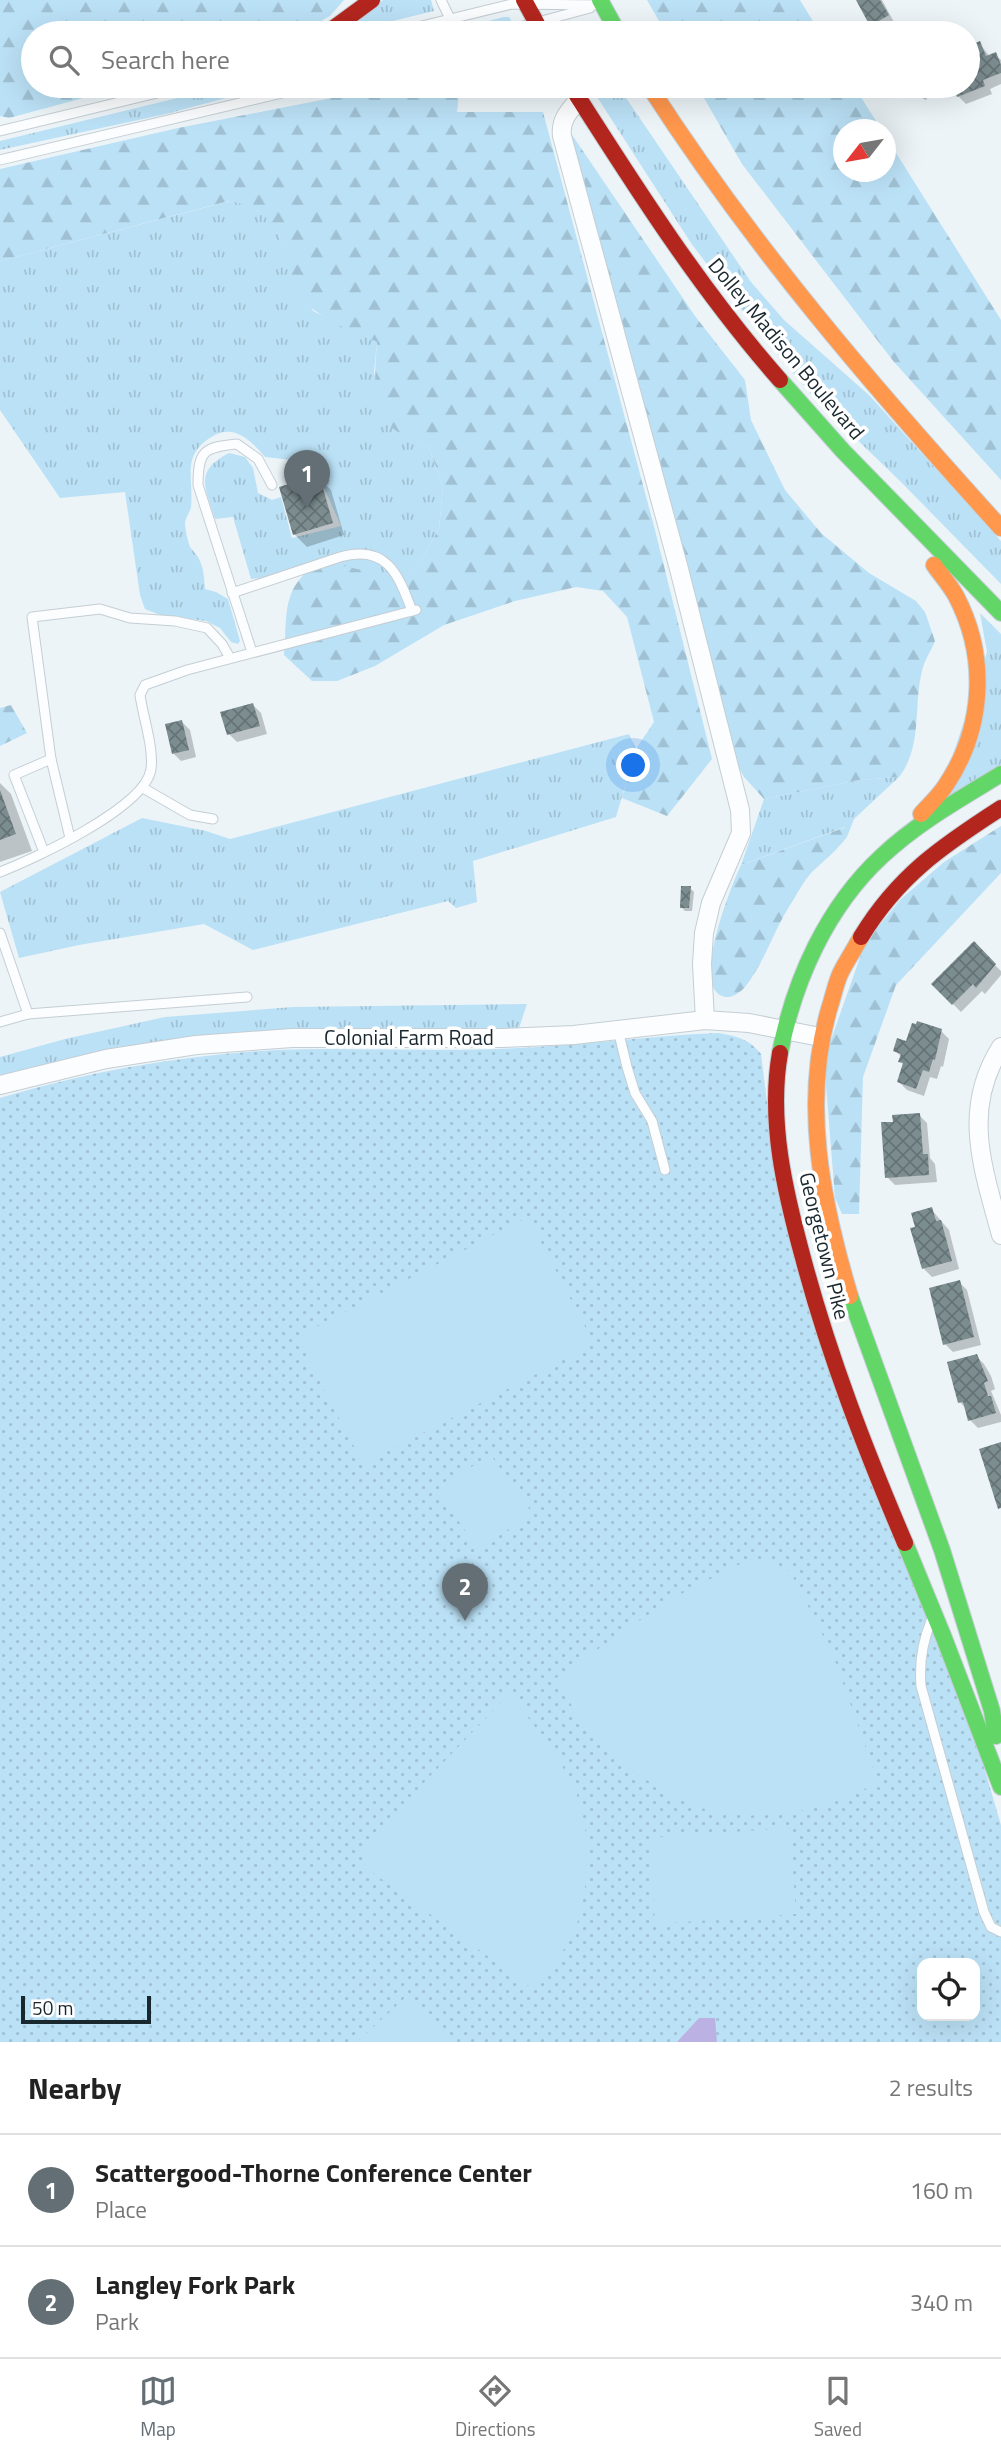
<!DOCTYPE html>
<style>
body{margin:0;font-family:"Titillium Web",sans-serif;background:#f2f2f2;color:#222}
.controls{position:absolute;right:21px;bottom:21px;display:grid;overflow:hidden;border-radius:14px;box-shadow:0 7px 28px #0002}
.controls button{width:63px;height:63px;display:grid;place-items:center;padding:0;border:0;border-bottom:2px solid #e0e0e0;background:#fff;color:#222;font:35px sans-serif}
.compass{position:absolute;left:833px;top:119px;width:63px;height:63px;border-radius:50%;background:#fff;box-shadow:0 7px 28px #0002;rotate:239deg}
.scale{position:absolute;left:21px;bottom:18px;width:130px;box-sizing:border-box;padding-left:7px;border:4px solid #19272e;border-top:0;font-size:19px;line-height:24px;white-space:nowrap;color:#19272e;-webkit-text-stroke:5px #fff;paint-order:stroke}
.you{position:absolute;left:634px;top:766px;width:24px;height:24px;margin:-18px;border:5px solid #fff;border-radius:50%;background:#1a73e8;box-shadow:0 0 0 10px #1a73e833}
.badge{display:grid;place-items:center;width:46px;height:46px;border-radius:50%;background:#636f75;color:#fff;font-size:23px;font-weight:700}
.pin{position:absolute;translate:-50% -58px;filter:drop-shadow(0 2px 4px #0008)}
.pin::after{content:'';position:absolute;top:37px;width:24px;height:21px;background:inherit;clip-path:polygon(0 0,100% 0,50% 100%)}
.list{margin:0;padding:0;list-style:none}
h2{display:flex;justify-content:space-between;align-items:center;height:91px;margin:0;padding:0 28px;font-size:30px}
h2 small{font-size:23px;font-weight:400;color:#767676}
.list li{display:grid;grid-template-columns:46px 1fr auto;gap:21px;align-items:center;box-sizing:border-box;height:112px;padding:0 28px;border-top:2px solid #e0e0e0}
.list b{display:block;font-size:26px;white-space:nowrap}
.list p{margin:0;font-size:23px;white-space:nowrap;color:#767676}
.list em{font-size:23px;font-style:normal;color:#767676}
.icon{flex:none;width:38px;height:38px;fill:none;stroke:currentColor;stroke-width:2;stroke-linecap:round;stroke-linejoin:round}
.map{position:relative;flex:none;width:1001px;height:2042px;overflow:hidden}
.search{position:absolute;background:#fff;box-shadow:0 7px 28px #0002;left:21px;right:21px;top:21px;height:77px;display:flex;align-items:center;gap:18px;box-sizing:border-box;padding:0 24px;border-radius:38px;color:#767676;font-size:26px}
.sheet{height:315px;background:#fff}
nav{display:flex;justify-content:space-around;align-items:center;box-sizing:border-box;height:98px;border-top:2px solid #e0e0e0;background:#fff;font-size:19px;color:#767676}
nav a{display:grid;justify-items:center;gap:4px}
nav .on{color:#636f75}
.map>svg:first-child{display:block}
.grass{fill:url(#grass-tufts)}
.forest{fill:url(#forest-firs)}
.park{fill:url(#park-dots);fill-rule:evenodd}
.pitch{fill:#bbe1f6}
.water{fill:#bcb1e3}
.shadow{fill:#0003}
.building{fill:url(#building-cross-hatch)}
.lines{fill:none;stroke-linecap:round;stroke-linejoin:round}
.lane-casing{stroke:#c4ced4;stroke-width:11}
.street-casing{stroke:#c4ced4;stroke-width:20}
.fast-casing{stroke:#c4ced4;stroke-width:18}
.slow-casing{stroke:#c4ced4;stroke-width:18}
.jam-casing{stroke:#c4ced4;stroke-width:18}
.lane{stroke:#fcfdfe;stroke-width:9}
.street{stroke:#fcfdfe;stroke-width:18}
.fast{stroke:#63d668;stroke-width:16}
.slow{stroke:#ff974d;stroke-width:16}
.jam{stroke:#b3261e;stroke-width:16}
.labels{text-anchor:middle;stroke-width:7;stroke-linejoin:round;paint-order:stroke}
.street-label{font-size:21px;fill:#19272e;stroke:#fff}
</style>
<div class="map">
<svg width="1001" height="2042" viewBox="0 0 1001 2042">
<defs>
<pattern id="grass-tufts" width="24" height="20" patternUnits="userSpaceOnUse" patternTransform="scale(1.75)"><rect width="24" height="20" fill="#bbe1f6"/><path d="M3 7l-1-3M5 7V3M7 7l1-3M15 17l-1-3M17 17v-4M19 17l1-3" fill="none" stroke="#a0c1d3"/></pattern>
<pattern id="forest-firs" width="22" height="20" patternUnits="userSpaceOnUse" patternTransform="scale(1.75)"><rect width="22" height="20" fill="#bbe1f6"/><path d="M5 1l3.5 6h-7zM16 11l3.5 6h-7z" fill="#a0c1d3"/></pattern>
<pattern id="park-dots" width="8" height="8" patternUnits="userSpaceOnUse" patternTransform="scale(1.75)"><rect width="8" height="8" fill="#bbe1f6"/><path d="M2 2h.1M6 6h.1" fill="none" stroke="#a0c1d3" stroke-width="1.8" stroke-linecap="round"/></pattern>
<pattern id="building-cross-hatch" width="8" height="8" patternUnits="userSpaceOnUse" patternTransform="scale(1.75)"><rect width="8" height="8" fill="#7c8d90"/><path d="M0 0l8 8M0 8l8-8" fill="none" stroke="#657376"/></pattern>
</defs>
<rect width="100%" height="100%" fill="#ecf4f8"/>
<g class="grass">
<path d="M 383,0 L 431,0 L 434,11 L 343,33 Z"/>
<path d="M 504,17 L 509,17 L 511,20 L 509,24 L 477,33 L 467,33 L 465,30 L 468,26 Z"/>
<path d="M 227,86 L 271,86 L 166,114 L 0,150 L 0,141 Z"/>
<path d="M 590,86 L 618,86 L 751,282 L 784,320 L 869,395 L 1001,541 L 1001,584 L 901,482 L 816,400 L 756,329 L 691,243 Z"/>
<path d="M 230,201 L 247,204 L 272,221 L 313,311 L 377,342 L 374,373 L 395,430 L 429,447 L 443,487 L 439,528 L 424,556 L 404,580 L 320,561 L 303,573 L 251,579 L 233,517 L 215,519 C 205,487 194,471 229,453 L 245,457 L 253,468 L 258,493 L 272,500 L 281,497 L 292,538 L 341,526 L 319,476 L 301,481 L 300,461 L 265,457 C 253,443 236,424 215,435 C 180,454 194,476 191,507 C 190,512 186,517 185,522 C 185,528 187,538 189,544 C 190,549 195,552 198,557 C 204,568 204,577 205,589 L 216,592 L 228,599 L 240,641 L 238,644 L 231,642 L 220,628 L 206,621 L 160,615 L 145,609 L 140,595 L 125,492 L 60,498 L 0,410 L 0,261 Z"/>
<path d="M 980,613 L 1001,634 L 1001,768 L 935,809 L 987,652 Z"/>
<path d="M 629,734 L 636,749 L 616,817 L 473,861 L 477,902 L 456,908 L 448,901 L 253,950 L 204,924 L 79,945 L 19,958 L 0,892 L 142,818 L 206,831 L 230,839 Z"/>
<path d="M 899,777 L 854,819 L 847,837 L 845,827 L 741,865 L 764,799 L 859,780 Z"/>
<path d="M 527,1004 L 519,1028 L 332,1029 L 210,1035 L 0,1077 L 0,1057 L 65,1039 L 165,1017 L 293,1007 Z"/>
</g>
<g class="forest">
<path d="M 0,0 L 344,0 L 330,16 L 299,33 L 33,33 L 33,86 L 128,86 L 9,118 L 0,116 Z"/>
<path d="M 647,0 L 800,0 L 820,33 L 666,33 Z"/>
<path d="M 386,86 L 460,86 L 457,112 L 543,112 L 655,530 L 712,759 L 667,816 L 622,798 L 636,749 L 654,722 L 627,617 L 603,591 L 576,587 L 515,601 L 444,625 L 375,666 L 337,681 L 312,681 L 284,655 C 288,612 280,589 320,561 L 404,579 L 424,556 L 439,528 L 443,487 L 429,447 C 419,442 404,437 395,430 C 370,409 375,371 377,342 C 349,329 317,319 298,294 C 293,287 292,277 290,268 C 279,230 271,209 229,201 L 0,261 L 0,169 L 178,128 L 352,94 Z"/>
<path d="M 697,86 L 854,86 L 881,129 L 844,130 L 844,172 L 886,172 L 886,137 L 1001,320 L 1001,480 L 894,362 L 742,164 Z"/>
<path d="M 566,126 L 695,316 L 745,380 L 751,420 L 785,490 L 821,533 L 869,573 L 916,601 L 925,612 L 935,641 C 931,651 924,661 922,671 C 913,707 923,746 899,777 L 859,780 L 764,799 L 744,777 L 738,766 Z"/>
<path d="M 11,705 L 27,733 L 0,746 L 0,708 Z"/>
<path d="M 1001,826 L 1001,873 L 896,985 L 863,1077 L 859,1214 L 842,1214 L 835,1198 L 824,1060 L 865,943 L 901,899 L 944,862 Z"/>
<path d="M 846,827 L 847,837 C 836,851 826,859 813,871 C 805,879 798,892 792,902 C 774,929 765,962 745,987 C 742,991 732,998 727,997 C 687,994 732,884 741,865 Z"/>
</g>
<path class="park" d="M 718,1033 C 737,1036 749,1039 761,1054 L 775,1167 L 971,1723 L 1001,1825 L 1001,2042 L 0,2042 L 0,1098 C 90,1071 183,1055 277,1050 C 350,1047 422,1052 495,1049 C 569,1047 643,1036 718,1033 ZM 922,1963 L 975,1963 L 975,2016 L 922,2016 Z"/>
<g class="pitch">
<path d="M 528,1217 L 594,1344 L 363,1464 L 297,1337 Z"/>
<path d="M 490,1454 L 532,1513 L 479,1550 L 437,1491 Z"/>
<path d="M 752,1558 L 790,1571 L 833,1655 L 878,1782 C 827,1810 768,1824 709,1810 C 685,1805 662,1790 642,1777 C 626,1767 609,1755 596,1740 C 580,1722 568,1699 556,1678 L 671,1599 Z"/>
<path d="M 510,1693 C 531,1723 557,1753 573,1786 C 591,1821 590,1880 579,1917 C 571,1945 551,1968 533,1989 L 365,1867 L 362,1847 Z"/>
<path d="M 790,1828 L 796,1914 L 655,1924 L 649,1838 Z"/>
<path d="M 408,1995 L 451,2042 L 357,2042 Z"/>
</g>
<path class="water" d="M 699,2018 L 715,2018 L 717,2042 L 677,2042 Z"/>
<g class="shadow">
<path d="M 858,0 L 882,0 L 895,24 L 880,33 L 872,25 Z"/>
<path d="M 979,43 L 990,57 L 995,54 L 1001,60 L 1001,84 L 990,89 L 992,94 L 966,104 L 958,96 L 954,86 L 968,86 L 968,67 L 973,65 L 968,48 Z"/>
<path d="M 897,86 L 934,86 L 926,100 Z"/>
<path d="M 318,477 L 331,490 L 344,535 L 307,547 L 294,534 Z"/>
<path d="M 253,705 L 261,713 L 267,734 L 237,742 L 229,734 Z"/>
<path d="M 182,722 L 190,730 L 196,757 L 181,761 L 173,753 Z"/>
<path d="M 0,783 L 11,794 L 32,851 L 0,862 Z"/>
<path d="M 690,888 L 694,892 L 692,911 L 685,911 L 681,907 Z"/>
<path d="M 974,944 L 1001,971 L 1001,975 L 985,994 L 982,991 L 961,1012 L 933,984 Z"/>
<path d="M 941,1031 L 949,1039 L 943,1067 L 941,1066 L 937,1079 L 930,1077 L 924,1096 L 907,1090 L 899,1082 L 904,1065 L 900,1061 L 902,1057 L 895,1051 L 907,1043 Z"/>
<path d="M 919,1115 L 927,1123 L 930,1158 L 935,1164 L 937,1182 L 895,1185 L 887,1177 L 895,1123 Z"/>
<path d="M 931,1209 L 949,1230 L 959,1269 L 932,1277 L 924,1269 L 917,1228 Z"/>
<path d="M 959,1282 L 967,1290 L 981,1345 L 953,1352 L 945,1344 Z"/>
<path d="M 976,1356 L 984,1364 L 991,1376 L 995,1389 L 991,1391 L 1001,1415 L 1001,1422 L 978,1428 L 970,1420 L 967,1410 L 960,1402 Z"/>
</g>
<g class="building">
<path d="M 856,0 L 880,0 L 889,15 L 870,26 Z"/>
<path d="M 980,41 L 986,56 L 996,52 L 1001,65 L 1001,73 L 983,80 L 985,86 L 957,97 L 952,86 L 968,86 L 968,65 L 970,64 L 968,46 Z"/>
<path d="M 902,86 L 922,86 L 918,94 Z"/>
<path d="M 319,475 L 333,523 L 293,535 L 279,487 Z"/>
<path d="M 253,703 L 260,726 L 227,735 L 220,712 Z"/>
<path d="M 182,720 L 189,750 L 172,754 L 165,724 Z"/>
<path d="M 0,790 L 16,834 L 0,840 Z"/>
<path d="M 681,886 L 691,886 L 689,908 L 680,908 Z"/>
<path d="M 974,941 L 996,964 L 976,988 L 973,984 L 952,1005 L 931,984 Z"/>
<path d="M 917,1021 L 942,1029 L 935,1060 L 933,1059 L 929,1072 L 923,1070 L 916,1089 L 897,1082 L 903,1063 L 898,1062 L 901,1054 L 893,1051 L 897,1038 L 906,1041 L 912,1023 L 916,1024 Z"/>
<path d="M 920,1113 L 923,1154 L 928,1154 L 929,1175 L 885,1178 L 881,1122 L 893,1122 L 892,1115 Z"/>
<path d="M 932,1207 L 936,1221 L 941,1220 L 952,1261 L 922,1269 L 910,1228 L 915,1227 L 911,1213 Z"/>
<path d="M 960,1280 L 974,1337 L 943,1345 L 929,1288 Z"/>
<path d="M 977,1354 L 988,1381 L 984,1383 L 988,1396 L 991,1396 L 996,1413 L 968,1421 L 963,1402 L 958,1403 L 947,1362 Z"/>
<path d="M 1001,1442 L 1001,1508 L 998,1509 L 979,1449 Z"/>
</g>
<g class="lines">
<defs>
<g id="lane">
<path d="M 441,0 L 457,33"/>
<path d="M 393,33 L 512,4 L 598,5"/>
<path d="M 497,33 L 590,8"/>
<path d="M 0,131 L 186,86"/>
<path d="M 0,160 L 311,86"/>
<path d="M 232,593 L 340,557 C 386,544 398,573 412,611"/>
<path d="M 252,652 L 198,485 C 198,451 204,447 237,444 L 258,459 L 272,485"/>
<path d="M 51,759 L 70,838"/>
<path d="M 143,788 L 190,815 L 213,819"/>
<path d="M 44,852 L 14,775 L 51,759 L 32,617 L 100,609 L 130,618 L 175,621 L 207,628 L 222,644 L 230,658"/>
<path d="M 0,872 C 34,859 146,807 151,769 C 154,748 143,717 140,695 L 145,685 L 187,670 L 416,610"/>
<path d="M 0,933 L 28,1014"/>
<path d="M 0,1022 L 28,1014 L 247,997"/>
<path d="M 618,1030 L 627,1067 L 635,1093 L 652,1121 L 665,1170"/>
<path d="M 931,1621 C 922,1643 919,1662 921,1686 L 984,1912 L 991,1927 L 1001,1932"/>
</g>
<g id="street">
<path d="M 579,99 C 569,111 560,120 562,136 L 679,569 L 740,810 L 741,833 L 711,903 L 704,933 L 702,964 L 705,1020"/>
<path d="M 1001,1047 C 961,1110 983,1168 1001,1235"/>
<path d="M 0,1085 L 106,1059 L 196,1045 L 292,1038 L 502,1038 L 574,1035 L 705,1020 L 749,1023 L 820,1037"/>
</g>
<g id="fast">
<path d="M 600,0 L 618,33"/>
<path d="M 780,380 L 843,451 L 1001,613"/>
<path d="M 780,1053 C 794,980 827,907 882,856 C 917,823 960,799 1001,774"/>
<path d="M 850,1296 L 942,1550 L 992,1711 L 996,1736"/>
<path d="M 905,1543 L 944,1638 L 1001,1787"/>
</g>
<g id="slow">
<path d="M 649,86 C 752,246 873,387 1001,528"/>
<path d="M 921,814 C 929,805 939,796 946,785 C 984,728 988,657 956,596 C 950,585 941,575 934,565"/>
<path d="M 850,1296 C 822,1202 801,1102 830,1006 C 834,994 836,981 842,970 C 848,959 855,948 861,937"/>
</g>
<g id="jam">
<path d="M 524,0 L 542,33"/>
<path d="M 327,33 L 372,0"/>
<path d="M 571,86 C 636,188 700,289 780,380"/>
<path d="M 861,937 C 898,876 942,846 1001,808"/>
<path d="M 780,1053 C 768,1121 785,1192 803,1258 C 829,1356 865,1449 905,1543"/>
</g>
</defs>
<use href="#lane" class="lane-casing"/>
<use href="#street" class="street-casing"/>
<use href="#fast" class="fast-casing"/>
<use href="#slow" class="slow-casing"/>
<use href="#jam" class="jam-casing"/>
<use href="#lane" class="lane"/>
<use href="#street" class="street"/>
<use href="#fast" class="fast"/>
<use href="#slow" class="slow"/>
<use href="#jam" class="jam"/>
</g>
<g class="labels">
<g class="street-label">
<text transform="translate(786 349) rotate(50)" y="7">Dolley Madison Boulevard</text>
<text x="409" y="1045">Colonial Farm Road</text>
<text transform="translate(824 1246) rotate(76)" y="7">Georgetown Pike</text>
</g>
</g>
</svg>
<div class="controls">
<button><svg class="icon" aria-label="locate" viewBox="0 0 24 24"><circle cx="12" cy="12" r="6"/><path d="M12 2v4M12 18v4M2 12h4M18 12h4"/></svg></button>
</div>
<svg class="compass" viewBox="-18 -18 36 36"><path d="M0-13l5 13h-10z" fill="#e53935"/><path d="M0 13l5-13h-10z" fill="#767676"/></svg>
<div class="scale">50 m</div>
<div class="you"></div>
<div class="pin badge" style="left:307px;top:508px">1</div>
<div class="pin badge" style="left:465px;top:1621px">2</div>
<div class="search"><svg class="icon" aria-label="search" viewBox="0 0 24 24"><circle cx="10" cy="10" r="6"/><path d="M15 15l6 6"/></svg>Search here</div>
</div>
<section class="sheet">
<h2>Nearby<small>2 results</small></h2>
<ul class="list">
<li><span class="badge">1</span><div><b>Scattergood-Thorne Conference Center</b><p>Place</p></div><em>160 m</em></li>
<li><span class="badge">2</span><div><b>Langley Fork Park</b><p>Park</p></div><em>340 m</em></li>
</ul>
</section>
<nav>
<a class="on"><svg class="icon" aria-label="map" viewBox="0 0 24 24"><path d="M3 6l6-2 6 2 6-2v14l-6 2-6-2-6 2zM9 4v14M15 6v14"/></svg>Map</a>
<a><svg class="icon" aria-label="directions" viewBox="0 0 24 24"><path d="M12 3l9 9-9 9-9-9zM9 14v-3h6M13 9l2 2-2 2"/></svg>Directions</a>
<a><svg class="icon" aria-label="saved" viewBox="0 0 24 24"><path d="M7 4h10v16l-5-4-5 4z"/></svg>Saved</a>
</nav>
